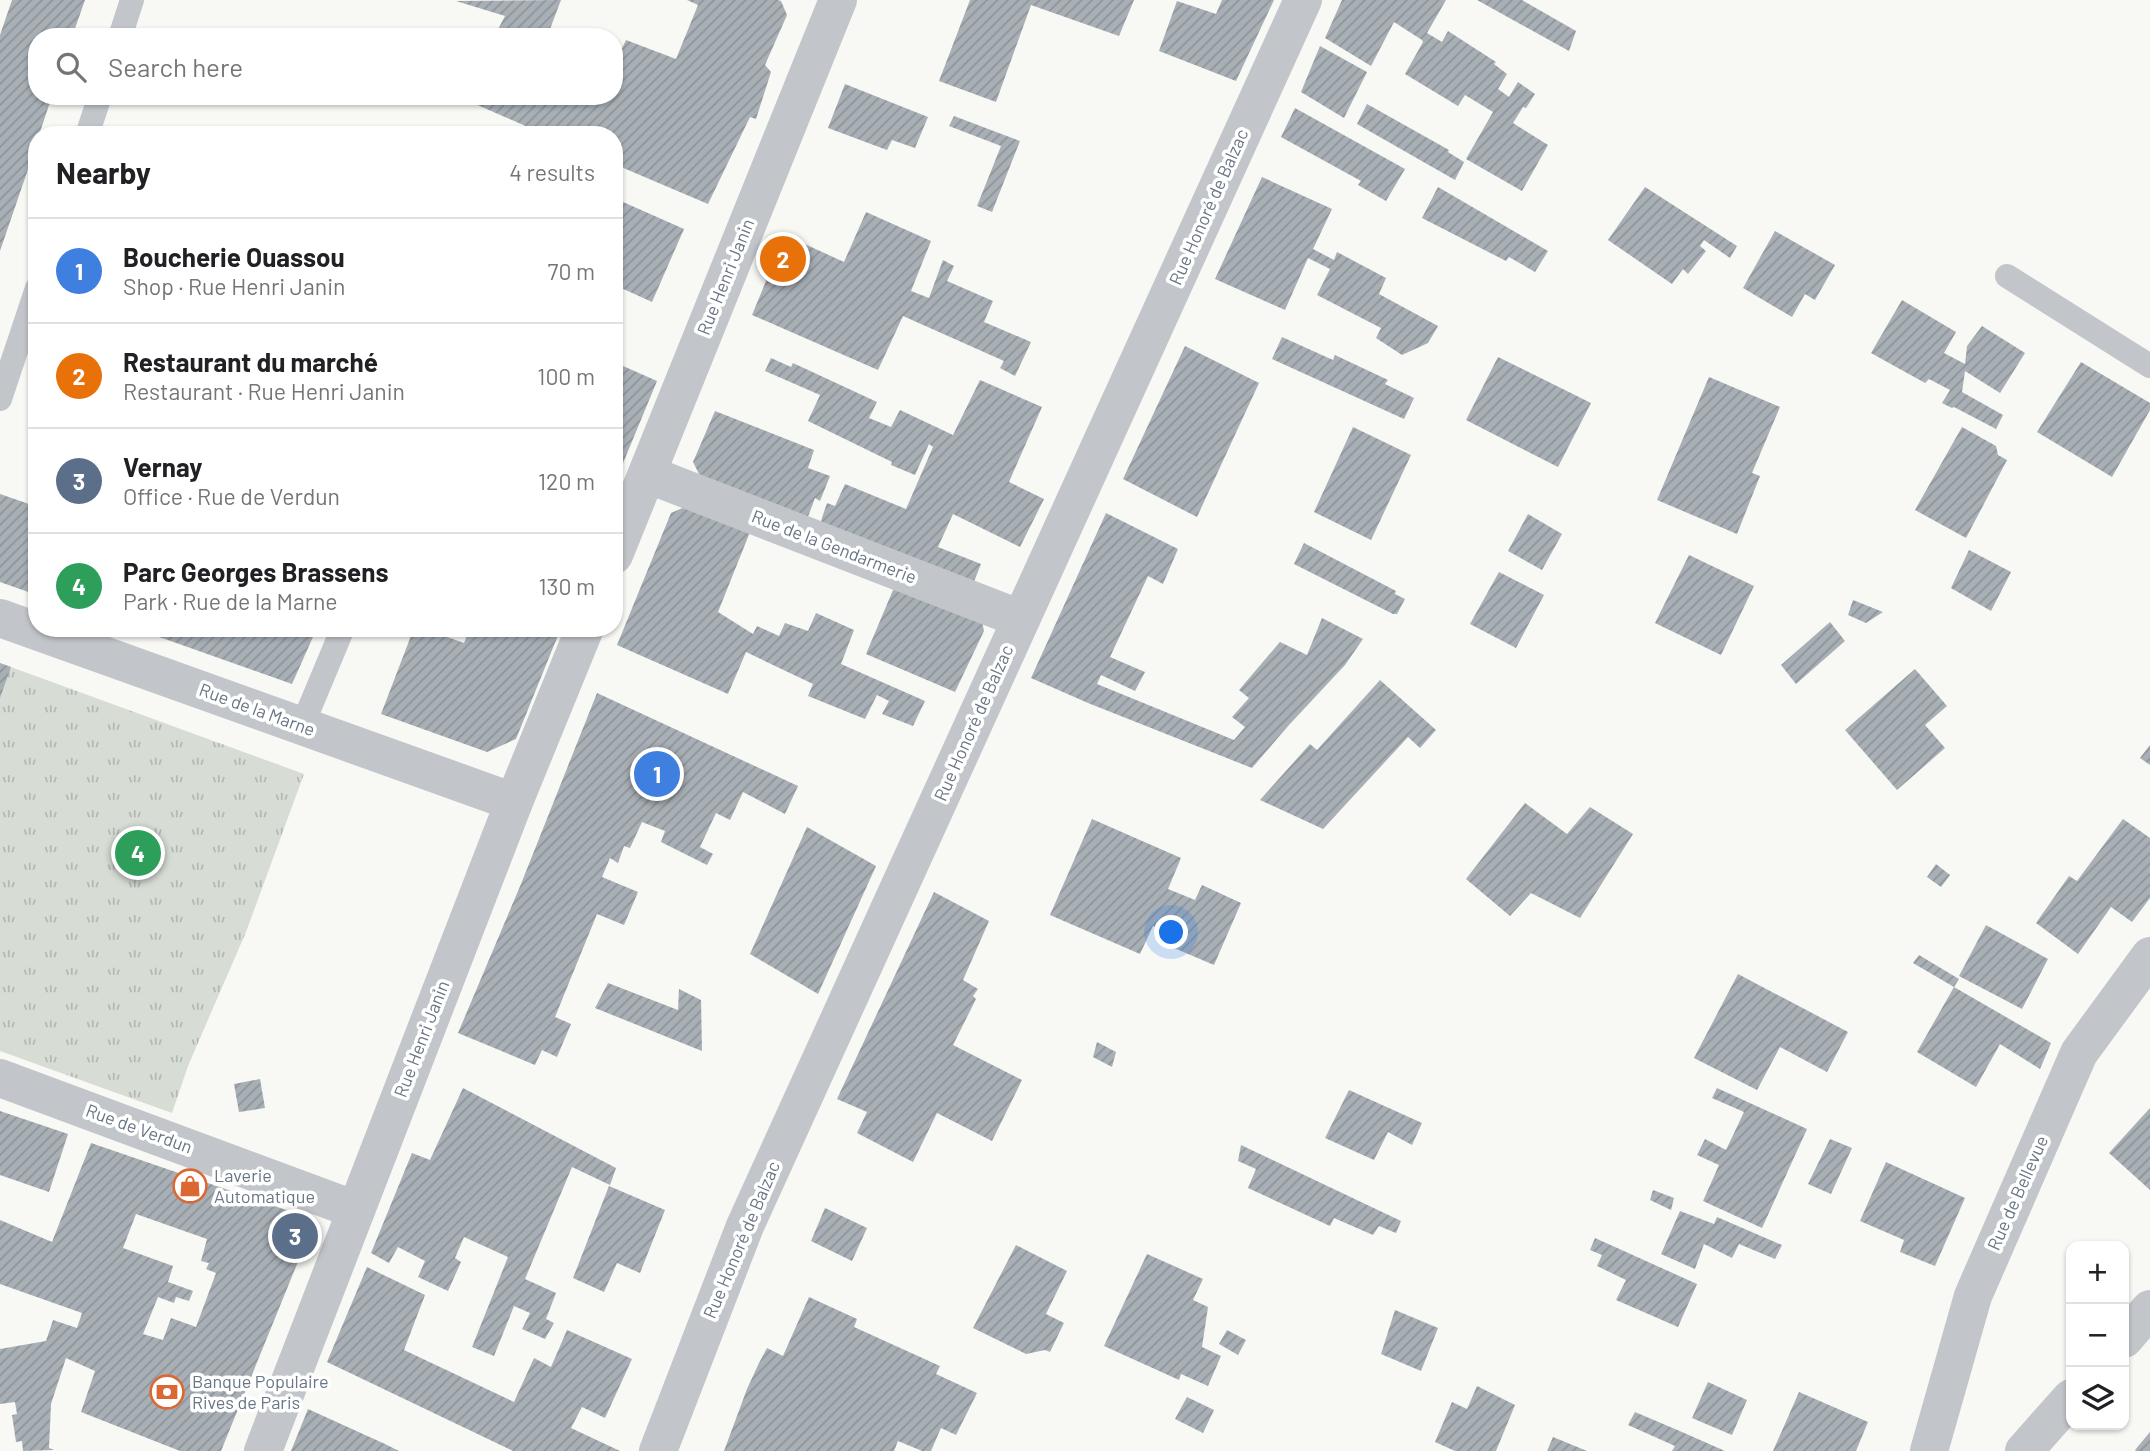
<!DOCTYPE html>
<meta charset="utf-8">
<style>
body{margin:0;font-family:Barlow,sans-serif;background:#f2f2f2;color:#202124}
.controls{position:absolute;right:21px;bottom:21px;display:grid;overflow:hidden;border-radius:14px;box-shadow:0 2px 5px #0004}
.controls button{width:63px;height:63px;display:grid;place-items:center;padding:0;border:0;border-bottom:2px solid #e0e0e0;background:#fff;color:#202124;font:35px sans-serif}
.you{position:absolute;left:1172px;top:933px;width:24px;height:24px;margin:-18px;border:5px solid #fff;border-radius:50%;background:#1a73e8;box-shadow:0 0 0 10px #1a73e833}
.badge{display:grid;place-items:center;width:46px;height:46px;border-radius:50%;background:#db6833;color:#fff;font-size:23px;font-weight:700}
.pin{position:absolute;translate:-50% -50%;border:4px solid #fff;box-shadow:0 2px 7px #0006}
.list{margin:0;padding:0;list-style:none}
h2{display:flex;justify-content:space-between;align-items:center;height:91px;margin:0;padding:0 28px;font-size:30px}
h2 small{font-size:23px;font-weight:400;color:#757577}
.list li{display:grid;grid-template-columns:46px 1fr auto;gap:21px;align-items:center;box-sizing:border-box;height:105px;padding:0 28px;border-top:2px solid #e0e0e0}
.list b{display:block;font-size:26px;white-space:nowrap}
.list p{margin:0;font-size:23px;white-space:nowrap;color:#757577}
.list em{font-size:23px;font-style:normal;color:#757577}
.icon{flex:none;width:38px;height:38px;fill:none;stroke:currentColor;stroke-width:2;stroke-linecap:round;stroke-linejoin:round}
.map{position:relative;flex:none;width:2150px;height:1451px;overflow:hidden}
.search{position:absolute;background:#fff;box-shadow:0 2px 5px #0004;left:28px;top:28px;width:595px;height:77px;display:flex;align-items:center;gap:18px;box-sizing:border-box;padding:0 24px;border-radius:28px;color:#757577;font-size:26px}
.panel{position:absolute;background:#fff;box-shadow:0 2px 5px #0004;left:28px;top:126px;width:595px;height:511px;border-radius:28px}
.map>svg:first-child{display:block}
.park{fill:url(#park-tufts)}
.building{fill:url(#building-hatch);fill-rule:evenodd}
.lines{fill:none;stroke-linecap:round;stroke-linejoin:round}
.service{stroke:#c2c5c9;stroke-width:24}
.minor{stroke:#c2c5c9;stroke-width:38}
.labels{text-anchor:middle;stroke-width:7;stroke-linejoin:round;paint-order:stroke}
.street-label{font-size:18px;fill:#687685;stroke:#fff}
.poi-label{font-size:18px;fill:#687685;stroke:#fff;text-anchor:start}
</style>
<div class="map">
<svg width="2150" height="1451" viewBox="0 0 2150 1451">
<defs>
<pattern id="park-tufts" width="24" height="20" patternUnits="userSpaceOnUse" patternTransform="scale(1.75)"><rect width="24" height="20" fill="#d7ddd5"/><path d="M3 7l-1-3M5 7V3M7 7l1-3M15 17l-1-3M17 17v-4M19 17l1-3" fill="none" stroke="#b2b8b2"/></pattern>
<pattern id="building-hatch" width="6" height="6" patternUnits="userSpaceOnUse" patternTransform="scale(1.75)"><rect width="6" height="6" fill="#a8b0b6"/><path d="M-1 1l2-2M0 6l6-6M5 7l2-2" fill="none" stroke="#8d949a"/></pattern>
</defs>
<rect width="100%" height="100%" fill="#f8f8f5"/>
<path class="park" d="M 0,663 L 304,774 L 246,932 L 188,1066 L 172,1113 L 0,1051 Z"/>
<g class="building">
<path d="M 12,0 L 85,0 L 72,37 L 37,37 L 37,96 L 52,96 L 39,135 L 37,135 L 37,143 L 0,251 L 0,35 Z"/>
<path d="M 561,0 L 547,37 L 494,37 L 505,16 L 456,1 Z"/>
<path d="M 687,0 L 778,0 L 781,1 L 787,15 L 765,65 L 771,72 L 756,119 L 750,117 L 708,204 L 614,164 L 614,135 L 546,135 L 457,96 L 614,96 L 614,61 L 616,61 L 626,40 L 676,59 L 698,5 Z"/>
<path d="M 970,0 L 1134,0 L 1119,36 L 1031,5 L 996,102 L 939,81 Z"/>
<path d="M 1222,0 L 1274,0 L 1236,81 L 1159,51 L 1177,1 L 1216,14 Z"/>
<path d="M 1342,0 L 1446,0 L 1427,33 L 1442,42 L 1448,31 L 1496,62 L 1494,64 L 1507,74 L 1498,89 L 1509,97 L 1518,82 L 1535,94 L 1526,108 L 1523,107 L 1513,123 L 1548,145 L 1522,191 L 1466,159 L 1493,112 L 1465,95 L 1458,106 L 1405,74 L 1423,42 L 1422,40 L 1394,22 L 1371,66 L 1325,38 Z"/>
<path d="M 1477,0 L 1522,0 L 1576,31 L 1569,51 Z"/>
<path d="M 1320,46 L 1367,72 L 1344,118 L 1301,92 Z"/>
<path d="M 845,84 L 928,117 L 915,148 L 892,140 L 887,150 L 828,128 Z"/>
<path d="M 1367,104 L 1449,150 L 1448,152 L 1464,162 L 1455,180 L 1357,124 Z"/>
<path d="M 1295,108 L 1405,169 L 1386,201 L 1358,185 L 1361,181 L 1281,137 Z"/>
<path d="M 954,116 L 1020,141 L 992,212 L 977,206 L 1001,146 L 949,126 Z"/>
<path d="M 1262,177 L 1332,209 L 1313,249 L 1334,260 L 1337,252 L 1386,278 L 1379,294 L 1438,326 L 1428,343 L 1402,355 L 1376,338 L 1381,328 L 1317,295 L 1330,269 L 1308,258 L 1285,310 L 1215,279 Z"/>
<path d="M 1438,187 L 1548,251 L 1535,272 L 1509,257 L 1506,261 L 1422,218 Z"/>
<path d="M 1645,187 L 1737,246 L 1730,258 L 1704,240 L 1700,246 L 1706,251 L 1688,274 L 1683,269 L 1672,284 L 1608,240 Z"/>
<path d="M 614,198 L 684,229 L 652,302 L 619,287 L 614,296 Z"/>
<path d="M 866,212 L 931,241 L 911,291 L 929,298 L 943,260 L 954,266 L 947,281 L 993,301 L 984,322 L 1031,342 L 1015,376 L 1000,368 L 1004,361 L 903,316 L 878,370 L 752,315 L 785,235 L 844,262 Z"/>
<path d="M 1775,231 L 1835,265 L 1815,300 L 1805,294 L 1792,317 L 1743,288 Z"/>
<path d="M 1902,300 L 1956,332 L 1944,353 L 1965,364 L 1967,346 L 1982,326 L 2025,353 L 2000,393 L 1965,371 L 1962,392 L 2003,415 L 1996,429 L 1954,407 L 1952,408 L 1942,403 L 1950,390 L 1929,379 L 1925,383 L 1871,353 Z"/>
<path d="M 1282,337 L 1333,360 L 1335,355 L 1388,380 L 1385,384 L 1414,398 L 1404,419 L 1272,359 Z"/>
<path d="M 1185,346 L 1259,383 L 1197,517 L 1123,479 Z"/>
<path d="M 1498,357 L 1591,403 L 1558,467 L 1466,420 Z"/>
<path d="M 771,358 L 791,367 L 793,363 L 877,402 L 869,418 L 891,427 L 900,410 L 953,435 L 980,380 L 1042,407 L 1009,482 L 1044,499 L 1020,547 L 953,514 L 938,547 L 981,564 L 973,584 L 819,527 L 827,503 L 835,506 L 845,484 L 906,509 L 933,447 L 929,444 L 915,475 L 891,465 L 892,462 L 808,421 L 820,395 L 765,371 Z"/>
<path d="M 614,362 L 657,381 L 621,468 L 614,464 Z"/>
<path d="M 2081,362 L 2150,403 L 2150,410 L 2112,477 L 2037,432 Z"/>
<path d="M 1709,377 L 1780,407 L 1752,473 L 1760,476 L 1737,534 L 1657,500 Z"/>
<path d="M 715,411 L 814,450 L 808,468 L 830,476 L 820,501 L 815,498 L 806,522 L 703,482 L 693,462 Z"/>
<path d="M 1353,427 L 1411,455 L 1371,540 L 1314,512 Z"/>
<path d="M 1962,427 L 1996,446 L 1998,455 L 2007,460 L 1966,538 L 1915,510 Z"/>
<path d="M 0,494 L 32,505 L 30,510 L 37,512 L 37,595 L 0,582 Z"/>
<path d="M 694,503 L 752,527 L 718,612 L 753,634 L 757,626 L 779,636 L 785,623 L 808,631 L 816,613 L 854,630 L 841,664 L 925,701 L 913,726 L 882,714 L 889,701 L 877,695 L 865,719 L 808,696 L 813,684 L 746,652 L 728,694 L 617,645 L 671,513 Z"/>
<path d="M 1106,513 L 1178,549 L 1163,584 L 1148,576 L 1110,657 L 1145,672 L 1135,691 L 1101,675 L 1097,684 L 1234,740 L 1245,727 L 1232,717 L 1249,698 L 1239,690 L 1280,642 L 1307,655 L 1322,618 L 1363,639 L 1345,665 L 1289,725 L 1252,768 L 1088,703 L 1031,678 Z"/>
<path d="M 1528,514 L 1562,534 L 1542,570 L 1508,551 Z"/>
<path d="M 1304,543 L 1396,591 L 1395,594 L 1405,599 L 1397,614 L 1393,614 L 1294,564 Z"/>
<path d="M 1969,550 L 2011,572 L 1991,611 L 1951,588 Z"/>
<path d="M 1689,555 L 1754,586 L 1721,655 L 1655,623 Z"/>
<path d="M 1499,572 L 1544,595 L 1516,648 L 1470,624 Z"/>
<path d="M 896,583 L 982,621 L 984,631 L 955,692 L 866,654 Z"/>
<path d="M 1853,600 L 1883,612 L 1866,623 L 1848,615 Z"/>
<path d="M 1830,622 L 1845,641 L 1796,684 L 1781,665 Z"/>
<path d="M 134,628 L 317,628 L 292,684 Z"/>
<path d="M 414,628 L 422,628 L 464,643 L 470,628 L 561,628 L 516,739 L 487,752 L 381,714 Z"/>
<path d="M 0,663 L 11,667 L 0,698 Z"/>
<path d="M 1915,669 L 1947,706 L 1925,725 L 1945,748 L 1897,790 L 1845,730 Z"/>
<path d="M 1380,680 L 1436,730 L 1420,748 L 1408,737 L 1323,829 L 1260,800 L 1310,744 L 1317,750 Z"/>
<path d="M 597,693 L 798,786 L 785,814 L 743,792 L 730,820 L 716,813 L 700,847 L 713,854 L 707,865 L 661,842 L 665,831 L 642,822 L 630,848 L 624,846 L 618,863 L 610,858 L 602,877 L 638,892 L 624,925 L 597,914 L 555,1017 L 571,1024 L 557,1057 L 542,1050 L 535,1065 L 458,1033 L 521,884 Z"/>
<path d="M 2150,745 L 2150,765 L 2140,758 Z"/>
<path d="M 1525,803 L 1567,834 L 1590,807 L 1633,834 L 1580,918 L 1531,893 L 1510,916 L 1466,879 Z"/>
<path d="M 1092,819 L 1181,858 L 1168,889 L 1195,900 L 1202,885 L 1241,903 L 1214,965 L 1174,948 L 1178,938 L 1153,926 L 1140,954 L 1050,915 Z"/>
<path d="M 2123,819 L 2150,838 L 2150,898 L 2132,922 L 2111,907 L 2078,954 L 2036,923 L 2069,876 L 2077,881 Z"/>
<path d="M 807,827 L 876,866 L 818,994 L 750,954 Z"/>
<path d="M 1936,864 L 1950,875 L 1941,887 L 1927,877 Z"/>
<path d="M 934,892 L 989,921 L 963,980 L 978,989 L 973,996 L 976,999 L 953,1045 L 1022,1080 L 992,1141 L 937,1113 L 913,1162 L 857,1133 L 867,1112 L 837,1099 Z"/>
<path d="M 1986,925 L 2048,959 L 2022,1009 L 1959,976 Z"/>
<path d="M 1919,955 L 1959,979 L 1954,987 L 2051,1043 L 2040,1069 L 2000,1044 L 1976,1087 L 1917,1052 L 1954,987 L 1913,963 Z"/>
<path d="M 1738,974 L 1848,1032 L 1827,1072 L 1780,1047 L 1757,1090 L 1694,1058 Z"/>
<path d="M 608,983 L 678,1010 L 679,989 L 701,1000 L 702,1051 L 595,1008 Z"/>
<path d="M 1097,1042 L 1116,1052 L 1112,1067 L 1093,1057 Z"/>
<path d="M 260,1079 L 265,1108 L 239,1112 L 234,1084 Z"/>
<path d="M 463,1088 L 616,1168 L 610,1185 L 572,1167 L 525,1279 L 556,1293 L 546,1319 L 554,1323 L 545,1339 L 522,1329 L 530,1313 L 514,1306 L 494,1356 L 472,1347 L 508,1257 L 464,1237 L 455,1258 L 461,1262 L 448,1291 L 418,1277 L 425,1261 L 398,1247 L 389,1263 L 371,1253 L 412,1153 L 430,1160 Z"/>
<path d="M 1717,1088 L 1807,1129 L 1762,1228 L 1703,1201 L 1719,1165 L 1697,1155 L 1705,1139 L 1726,1150 L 1744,1112 L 1712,1098 Z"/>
<path d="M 1349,1090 L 1422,1123 L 1412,1145 L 1388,1132 L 1374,1160 L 1325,1138 Z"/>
<path d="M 2150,1108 L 2150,1190 L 2109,1153 Z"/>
<path d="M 0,1111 L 68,1134 L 49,1192 L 0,1175 Z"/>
<path d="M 1830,1139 L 1852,1148 L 1831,1194 L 1808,1184 Z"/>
<path d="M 91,1143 L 298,1214 L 306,1242 L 221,1451 L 180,1451 L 81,1412 L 95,1371 L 66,1358 L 51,1404 L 49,1448 L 54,1450 L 23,1451 L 22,1441 L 16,1442 L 12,1415 L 17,1414 L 15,1402 L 0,1404 L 0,1349 L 46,1341 L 53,1320 L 77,1328 L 82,1313 L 0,1284 L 0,1220 L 52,1242 ZM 136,1214 L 207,1239 L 201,1261 L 209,1263 L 206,1269 L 216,1273 L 196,1327 L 171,1318 L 163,1340 L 143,1334 L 158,1297 L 174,1303 L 176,1297 L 189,1301 L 193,1291 L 168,1282 L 173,1266 L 123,1248 Z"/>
<path d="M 1241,1145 L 1401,1221 L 1396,1233 L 1379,1226 L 1373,1235 L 1334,1218 L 1330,1226 L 1248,1188 L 1256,1169 L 1238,1161 Z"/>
<path d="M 1886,1162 L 1965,1198 L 1935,1266 L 1900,1252 L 1904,1240 L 1860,1221 Z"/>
<path d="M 609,1186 L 665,1210 L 640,1273 L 617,1263 L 604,1292 L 573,1278 Z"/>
<path d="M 1653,1190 L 1674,1198 L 1671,1210 L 1650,1200 Z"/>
<path d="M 825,1208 L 867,1228 L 852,1261 L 811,1241 Z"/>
<path d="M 1680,1211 L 1714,1224 L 1717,1217 L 1782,1245 L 1775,1259 L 1739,1244 L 1732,1258 L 1704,1244 L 1695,1269 L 1661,1254 Z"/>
<path d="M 1595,1238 L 1697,1284 L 1678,1327 L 1616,1300 L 1626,1280 L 1597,1266 L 1602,1255 L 1590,1250 Z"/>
<path d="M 1016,1245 L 1067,1271 L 1046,1314 L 1064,1323 L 1050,1352 L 1045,1350 L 1026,1354 L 973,1328 Z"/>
<path d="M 1147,1254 L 1203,1279 L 1193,1300 L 1208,1307 L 1202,1347 L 1221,1356 L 1208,1386 L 1181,1374 L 1179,1380 L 1104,1346 Z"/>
<path d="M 367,1267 L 425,1295 L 404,1350 L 514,1402 L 534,1358 L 551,1367 L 567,1330 L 632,1359 L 605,1418 L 582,1407 L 571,1428 L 620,1451 L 513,1451 L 327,1362 Z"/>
<path d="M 809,1297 L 857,1319 L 854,1327 L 940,1366 L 936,1374 L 977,1393 L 956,1435 L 941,1428 L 931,1451 L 922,1451 L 898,1441 L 894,1451 L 724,1451 L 747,1389 L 759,1363 L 767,1348 L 783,1356 Z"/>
<path d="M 1395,1310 L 1438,1328 L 1421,1371 L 1381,1354 Z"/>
<path d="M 1227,1330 L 1246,1340 L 1238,1355 L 1219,1344 Z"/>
<path d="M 1708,1382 L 1747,1400 L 1732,1435 L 1692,1418 Z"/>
<path d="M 1477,1386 L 1515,1405 L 1496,1451 L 1455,1451 L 1435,1442 L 1452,1402 L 1467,1409 Z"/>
<path d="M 1799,1392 L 1868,1422 L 1856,1451 L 1773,1451 Z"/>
<path d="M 1187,1397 L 1214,1410 L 1203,1433 L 1175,1419 Z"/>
<path d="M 308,1409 L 385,1444 L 399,1451 L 291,1451 Z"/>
<path d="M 1635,1412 L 1682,1432 L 1725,1451 L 1672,1451 L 1675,1446 L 1628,1425 Z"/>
<path d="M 2150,1432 L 2150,1451 L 2136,1451 L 2135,1450 Z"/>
<path d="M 1553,1437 L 1587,1451 L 1547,1451 Z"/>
</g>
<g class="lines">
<g class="service">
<path d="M 120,37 L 132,0"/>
<path d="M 87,135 L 100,96"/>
<path d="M 2007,276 L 2150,366"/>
<path d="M 0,399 L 37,288"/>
<path d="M 302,726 L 343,628"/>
</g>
<g class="minor">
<path d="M 647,474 L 1021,619"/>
<path d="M 614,555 L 838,0"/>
<path d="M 0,618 L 514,802"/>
<path d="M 0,1078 L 356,1210"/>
<path d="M 2124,1339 L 2150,1309"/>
<path d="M 263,1451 L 514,802 L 585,628"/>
<path d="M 658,1451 L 745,1226 L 1303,0"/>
<path d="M 1929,1451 L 1973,1296 L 2079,1053 L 2150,956"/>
<path d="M 2024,1451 L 2071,1398"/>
</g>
</g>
<defs>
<symbol id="shop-ring" viewBox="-11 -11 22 22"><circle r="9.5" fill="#fff" stroke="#db6833" stroke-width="1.5"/><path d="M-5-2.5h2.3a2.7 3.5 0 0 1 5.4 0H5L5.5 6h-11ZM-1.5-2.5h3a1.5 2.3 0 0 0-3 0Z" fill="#db6833"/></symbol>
<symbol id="bank-ring" viewBox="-11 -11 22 22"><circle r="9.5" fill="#fff" stroke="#db6833" stroke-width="1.5"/><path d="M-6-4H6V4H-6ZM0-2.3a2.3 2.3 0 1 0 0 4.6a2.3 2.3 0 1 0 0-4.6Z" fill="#db6833"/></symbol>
</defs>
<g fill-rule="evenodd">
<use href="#shop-ring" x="171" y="1167" width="38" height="38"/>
<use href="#bank-ring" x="148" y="1373" width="38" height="38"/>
</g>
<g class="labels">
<g class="street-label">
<text transform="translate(1209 207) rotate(-66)" y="6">Rue Honoré de Balzac</text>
<text transform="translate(726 277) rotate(-68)" y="6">Rue Henri Janin</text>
<text transform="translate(834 547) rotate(21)" y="6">Rue de la Gendarmerie</text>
<text transform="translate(257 710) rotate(20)" y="6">Rue de la Marne</text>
<text transform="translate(974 723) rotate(-66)" y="6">Rue Honoré de Balzac</text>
<text transform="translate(422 1039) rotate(-69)" y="6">Rue Henri Janin</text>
<text transform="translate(139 1129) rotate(20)" y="6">Rue de Verdun</text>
<text transform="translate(2018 1193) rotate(-66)" y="6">Rue de Bellevue</text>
<text transform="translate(742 1240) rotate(-67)" y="6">Rue Honoré de Balzac</text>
</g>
<g class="poi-label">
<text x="214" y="1182">Laverie<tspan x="214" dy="21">Automatique</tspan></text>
<text x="192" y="1388">Banque Populaire<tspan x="192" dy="21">Rives de Paris</tspan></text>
</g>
</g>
</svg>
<div class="controls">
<button>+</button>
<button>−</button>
<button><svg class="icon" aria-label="layers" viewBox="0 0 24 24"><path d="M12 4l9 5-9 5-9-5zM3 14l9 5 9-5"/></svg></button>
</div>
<div class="you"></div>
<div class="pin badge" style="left:657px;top:774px;background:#3f7fe0">1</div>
<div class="pin badge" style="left:783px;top:259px;background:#e8710a">2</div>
<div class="pin badge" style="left:295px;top:1236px;background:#5c6f8a">3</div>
<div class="pin badge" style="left:138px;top:853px;background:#2e9e5b">4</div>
<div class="search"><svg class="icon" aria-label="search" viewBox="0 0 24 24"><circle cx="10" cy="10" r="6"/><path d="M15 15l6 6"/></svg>Search here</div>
<section class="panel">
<h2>Nearby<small>4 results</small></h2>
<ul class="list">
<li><span class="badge" style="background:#3f7fe0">1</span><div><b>Boucherie Ouassou</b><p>Shop · Rue Henri Janin</p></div><em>70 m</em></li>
<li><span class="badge" style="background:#e8710a">2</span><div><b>Restaurant du marché</b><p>Restaurant · Rue Henri Janin</p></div><em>100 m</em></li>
<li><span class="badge" style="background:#5c6f8a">3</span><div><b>Vernay</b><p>Office · Rue de Verdun</p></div><em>120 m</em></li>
<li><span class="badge" style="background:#2e9e5b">4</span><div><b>Parc Georges Brassens</b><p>Park · Rue de la Marne</p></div><em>130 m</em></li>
</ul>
</section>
</div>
